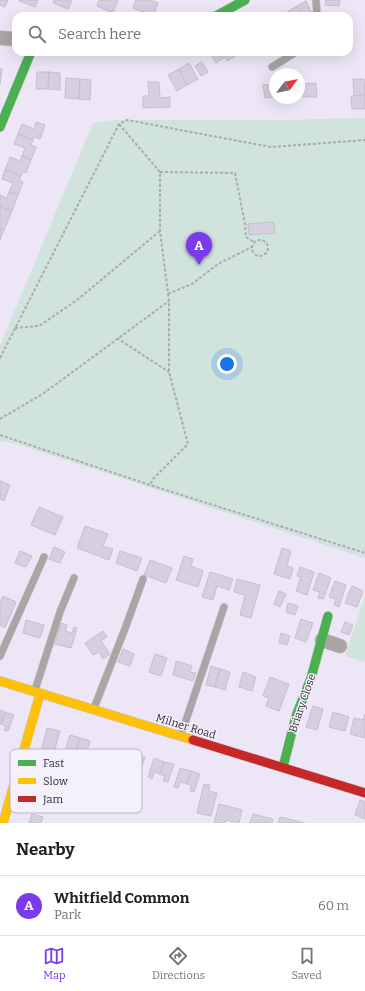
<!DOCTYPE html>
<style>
body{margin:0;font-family:Bitter,serif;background:#f2f2f2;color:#202124}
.compass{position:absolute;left:269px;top:68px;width:36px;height:36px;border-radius:50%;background:#fff;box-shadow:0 4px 16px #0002;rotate:58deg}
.you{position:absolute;left:227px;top:364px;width:14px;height:14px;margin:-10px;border:3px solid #fff;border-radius:50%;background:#1a73e8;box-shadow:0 0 0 6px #1a73e833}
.badge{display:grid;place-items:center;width:26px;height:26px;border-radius:50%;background:#7c3aed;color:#fff;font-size:13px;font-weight:700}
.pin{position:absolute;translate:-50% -33px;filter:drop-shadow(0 1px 2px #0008)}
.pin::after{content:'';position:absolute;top:21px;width:14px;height:12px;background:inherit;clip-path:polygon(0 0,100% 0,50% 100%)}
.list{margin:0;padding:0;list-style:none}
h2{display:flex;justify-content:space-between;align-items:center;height:52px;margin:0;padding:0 16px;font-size:17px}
h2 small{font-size:13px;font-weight:400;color:#757577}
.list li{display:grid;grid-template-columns:26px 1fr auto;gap:12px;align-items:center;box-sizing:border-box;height:60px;padding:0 16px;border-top:1px solid #e0e0e0}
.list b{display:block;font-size:15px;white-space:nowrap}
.list p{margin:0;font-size:13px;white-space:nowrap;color:#757577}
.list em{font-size:13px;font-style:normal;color:#757577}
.icon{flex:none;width:22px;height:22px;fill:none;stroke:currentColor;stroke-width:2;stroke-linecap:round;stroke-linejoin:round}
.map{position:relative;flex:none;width:365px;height:823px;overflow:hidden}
.search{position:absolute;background:#fff;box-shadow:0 4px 16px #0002;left:12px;right:12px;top:12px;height:44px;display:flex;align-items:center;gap:10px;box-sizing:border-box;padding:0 14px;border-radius:12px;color:#757577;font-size:15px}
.sheet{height:112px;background:#fff}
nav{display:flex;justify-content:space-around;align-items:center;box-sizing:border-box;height:56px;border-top:1px solid #e0e0e0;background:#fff;font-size:11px;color:#757577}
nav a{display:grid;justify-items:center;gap:2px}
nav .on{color:#7c3aed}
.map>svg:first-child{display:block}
.green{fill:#d0e3dd}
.building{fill:#d6cfe1;stroke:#c4c0cc}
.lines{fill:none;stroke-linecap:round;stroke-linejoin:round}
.lane-casing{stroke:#c7c2ce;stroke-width:8}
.street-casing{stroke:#c7c2ce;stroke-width:15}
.fast-casing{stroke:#c7c2ce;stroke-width:10}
.slow-casing{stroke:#c7c2ce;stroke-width:10}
.jam-casing{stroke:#c7c2ce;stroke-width:10}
.path{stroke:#ada9ae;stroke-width:2;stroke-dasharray:3 2;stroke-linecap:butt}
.lane{stroke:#aba6a6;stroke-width:7}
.street{stroke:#aba6a6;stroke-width:14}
.fast{stroke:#4caf50;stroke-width:9}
.slow{stroke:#ffc107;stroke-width:9}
.jam{stroke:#c62828;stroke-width:9}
.labels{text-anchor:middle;stroke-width:3;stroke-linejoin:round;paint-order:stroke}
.street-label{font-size:11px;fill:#2f2b36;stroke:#f4f0fc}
.key{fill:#f4f0fc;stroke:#b9b5c1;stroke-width:1}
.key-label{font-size:11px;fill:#2f2b36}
</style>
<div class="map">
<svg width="365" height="823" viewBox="0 0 365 823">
<rect width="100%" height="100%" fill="#ece6f6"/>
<g class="green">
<path d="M 365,118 L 365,558 L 17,444 L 0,441 L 0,346 L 93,123 L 114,120 L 285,120 Z"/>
<path d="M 365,597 L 365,662 L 345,656 Z"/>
</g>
<g class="building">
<path d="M 0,0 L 8,0 L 5,7 L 0,5 Z"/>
<path d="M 20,0 L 38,0 L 35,7 L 19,1 Z"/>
<path d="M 54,0 L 72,0 L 68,9 L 53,3 Z"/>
<path d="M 99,0 L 118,0 L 113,13 L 97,6 Z"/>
<path d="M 136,0 L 150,0 L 158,3 L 153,16 L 133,8 Z"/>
<path d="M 326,0 L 340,0 L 339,6 L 325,5 Z"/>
<path d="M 306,1 L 312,13 L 307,16 L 303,16 L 297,6 Z"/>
<path d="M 297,6 L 303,16 L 292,16 L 289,11 Z"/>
<path d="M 289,11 L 292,16 L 280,16 Z"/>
<path d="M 209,52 L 242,52 L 227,61 L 225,57 L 216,63 Z"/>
<path d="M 202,62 L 208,72 L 201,76 L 195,66 Z"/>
<path d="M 189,63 L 198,79 L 187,85 L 179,69 Z"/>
<path d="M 0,69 L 2,69 L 0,85 Z"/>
<path d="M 179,69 L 187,85 L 177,91 L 168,75 Z"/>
<path d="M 37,72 L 49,72 L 48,89 L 36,89 Z"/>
<path d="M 49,72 L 60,73 L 60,90 L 48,89 Z"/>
<path d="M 66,78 L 80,79 L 79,99 L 65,98 Z"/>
<path d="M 80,79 L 91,80 L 90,100 L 79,99 Z"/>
<path d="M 353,79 L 364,79 L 365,95 L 354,96 Z"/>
<path d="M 148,82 L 159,82 L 160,98 L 170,97 L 170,107 L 143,108 L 143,96 L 149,96 Z"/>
<path d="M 316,83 L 317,97 L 299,97 L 299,84 Z"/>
<path d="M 275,84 L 275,97 L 265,98 L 263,85 Z"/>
<path d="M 365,95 L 365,109 L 352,109 L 351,96 Z"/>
<path d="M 36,122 L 45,125 L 40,139 L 35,137 L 33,140 L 18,134 L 22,124 L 34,129 Z"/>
<path d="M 18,134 L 33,140 L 31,145 L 36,147 L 31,160 L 22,156 L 25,148 L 14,144 Z"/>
<path d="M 22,156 L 31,160 L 26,173 L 23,171 L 21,176 L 5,170 L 10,157 L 20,161 Z"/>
<path d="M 5,170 L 21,176 L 19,180 L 23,182 L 18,195 L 9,192 L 13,183 L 2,179 Z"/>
<path d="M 9,192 L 18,195 L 12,211 L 0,207 L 0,195 L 7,198 Z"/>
<path d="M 0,207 L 12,211 L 4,230 L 0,229 Z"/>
<path d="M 274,222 L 275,233 L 249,235 L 248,224 Z"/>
<path d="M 0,229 L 4,230 L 0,240 Z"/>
<path d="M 0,481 L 10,485 L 4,501 L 0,499 Z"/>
<path d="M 39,507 L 63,517 L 55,535 L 31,525 Z"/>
<path d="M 85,526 L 108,534 L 103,546 L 113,549 L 109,560 L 77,548 Z"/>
<path d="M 54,547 L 65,552 L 60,563 L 49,559 Z"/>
<path d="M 282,548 L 291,551 L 287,566 L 293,568 L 290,579 L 274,574 Z"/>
<path d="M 20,551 L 32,556 L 26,567 L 15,563 Z"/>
<path d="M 120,551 L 142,558 L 137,571 L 116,563 Z"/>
<path d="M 184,556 L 193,559 L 191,566 L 203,571 L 198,587 L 176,580 Z"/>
<path d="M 150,560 L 172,568 L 166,583 L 144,575 Z"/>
<path d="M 300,567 L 314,572 L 307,595 L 296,591 L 301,577 L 297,576 Z"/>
<path d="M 210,572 L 233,579 L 229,590 L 217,586 L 213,600 L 202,597 Z"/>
<path d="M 319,573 L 331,578 L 323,599 L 318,598 L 320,592 L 313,590 Z"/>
<path d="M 237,579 L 260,585 L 251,618 L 240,615 L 245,595 L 234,592 Z"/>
<path d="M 335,581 L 346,585 L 339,607 L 334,605 L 336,599 L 329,597 Z"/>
<path d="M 352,586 L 363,591 L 357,607 L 345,603 Z"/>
<path d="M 279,591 L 286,594 L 280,607 L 274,604 Z"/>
<path d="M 3,596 L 16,602 L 5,628 L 0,625 L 0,603 Z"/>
<path d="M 288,603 L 298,606 L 295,615 L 286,612 Z"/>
<path d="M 301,619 L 313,623 L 306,642 L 295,638 Z"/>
<path d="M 26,620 L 44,625 L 40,638 L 23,633 Z"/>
<path d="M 345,622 L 353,625 L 349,635 L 341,632 Z"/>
<path d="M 61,623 L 67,625 L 65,631 L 72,633 L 74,627 L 77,628 L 71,648 L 55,644 Z"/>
<path d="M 103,631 L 107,637 L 101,641 L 110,654 L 103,659 L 99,652 L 93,655 L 85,643 Z"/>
<path d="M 281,633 L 290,636 L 287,645 L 279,643 Z"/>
<path d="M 123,649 L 134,654 L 130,666 L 118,662 Z"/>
<path d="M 155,654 L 167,658 L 161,676 L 149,672 Z"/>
<path d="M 176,661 L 192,666 L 190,672 L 196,673 L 193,681 L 173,675 Z"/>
<path d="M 211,666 L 220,669 L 215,687 L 206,685 Z"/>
<path d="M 220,669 L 230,672 L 225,690 L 215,687 Z"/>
<path d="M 243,672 L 256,677 L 252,691 L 239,687 Z"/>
<path d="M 270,677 L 289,684 L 279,711 L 266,706 L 269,698 L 263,696 Z"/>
<path d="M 313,706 L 323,709 L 317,730 L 306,727 Z"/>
<path d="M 0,710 L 5,712 L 1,724 L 0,724 Z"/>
<path d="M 5,712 L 14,715 L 8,731 L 4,730 L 6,726 L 1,724 Z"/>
<path d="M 333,712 L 349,717 L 345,731 L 329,727 Z"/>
<path d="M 365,714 L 365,738 L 350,734 L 354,718 L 363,720 Z"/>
<path d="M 47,728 L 60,731 L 54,752 L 51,751 L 49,758 L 40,755 Z"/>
<path d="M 70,735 L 80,738 L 76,751 L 70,750 L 68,756 L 64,754 Z"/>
<path d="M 80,738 L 90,741 L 84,759 L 79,758 L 81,753 L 76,751 Z"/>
<path d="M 135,754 L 145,757 L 139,775 L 134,773 L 136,768 L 131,767 Z"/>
<path d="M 154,758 L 164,762 L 160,774 L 154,772 L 152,779 L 148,777 Z"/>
<path d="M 164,762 L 174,764 L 168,782 L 163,781 L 165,776 L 160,774 Z"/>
<path d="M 180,768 L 191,771 L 187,784 L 180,782 L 178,788 L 174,787 Z"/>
<path d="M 191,771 L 200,774 L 194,792 L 190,791 L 191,785 L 187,784 Z"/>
<path d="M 204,784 L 210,785 L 209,791 L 217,793 L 211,816 L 197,813 Z"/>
<path d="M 360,800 L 365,802 L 365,819 L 355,815 Z"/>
<path d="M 219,804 L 242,810 L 239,823 L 226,820 L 225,823 L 214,823 Z"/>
<path d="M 32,814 L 43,817 L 41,823 L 29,823 Z"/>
<path d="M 253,814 L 273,819 L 272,823 L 250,823 Z"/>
<path d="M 280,817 L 305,823 L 278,823 Z"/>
</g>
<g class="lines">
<defs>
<g id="lane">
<path d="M 316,0 L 317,16"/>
<path d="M 272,67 L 296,52"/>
<path d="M 0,656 L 44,557"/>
<path d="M 35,690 L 60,612 L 74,578"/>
<path d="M 94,708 L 126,626 L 143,579"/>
<path d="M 181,735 L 224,607"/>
</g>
<g id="street">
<path d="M 0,38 L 16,39"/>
<path d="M 322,640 L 340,646"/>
</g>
<g id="fast">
<path d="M 216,16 L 245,0"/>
<path d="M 0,127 L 31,52"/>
<path d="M 283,767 L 296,716 L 311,678 L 328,616"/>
</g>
<g id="slow">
<path d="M 0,681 L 193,740"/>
<path d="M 3,823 L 40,694"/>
</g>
<path id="jam" d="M 193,740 L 365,793"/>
</defs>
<use href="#lane" class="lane-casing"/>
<use href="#street" class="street-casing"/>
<use href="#fast" class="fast-casing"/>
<use href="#slow" class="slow-casing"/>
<use href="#jam" class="jam-casing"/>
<g class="path">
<path d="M 119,124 L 160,172 L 160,231 L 169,301 L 169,372 L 188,444 L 153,479 L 150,485"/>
<path d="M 160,172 L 235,173 L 245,224 L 246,237 L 254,242"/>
<circle cx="260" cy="248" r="8"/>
<path d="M 168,294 L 192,284 L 218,264 L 252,247"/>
<path d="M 15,328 L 39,326 L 77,300 L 160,231"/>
<path d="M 117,338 L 169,372"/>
<path d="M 0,358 L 119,124 L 127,120 L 271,147 L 365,140"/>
<path d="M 0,419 L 44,393 L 169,301"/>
<path d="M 0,435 L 150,485 L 365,553"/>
</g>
<use href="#lane" class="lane"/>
<use href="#street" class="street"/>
<use href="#fast" class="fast"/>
<use href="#slow" class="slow"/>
<use href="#jam" class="jam"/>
</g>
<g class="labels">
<g class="street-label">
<text transform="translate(302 703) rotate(-71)" y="4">Briary Close</text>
<text transform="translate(186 726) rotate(17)" y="4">Milner Road</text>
</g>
</g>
<rect x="10" y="749" width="132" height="64" rx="6" class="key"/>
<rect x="18" y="760" width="18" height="6" fill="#4caf50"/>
<rect x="18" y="778" width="18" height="6" fill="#ffc107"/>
<rect x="18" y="796" width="18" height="6" fill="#c62828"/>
<g class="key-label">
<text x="43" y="767">Fast</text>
<text x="43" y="785">Slow</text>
<text x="43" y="803">Jam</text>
</g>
</svg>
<svg class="compass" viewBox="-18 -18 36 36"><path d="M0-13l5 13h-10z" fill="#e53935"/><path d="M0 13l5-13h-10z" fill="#757577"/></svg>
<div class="you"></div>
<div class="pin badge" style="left:199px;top:265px">A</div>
<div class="search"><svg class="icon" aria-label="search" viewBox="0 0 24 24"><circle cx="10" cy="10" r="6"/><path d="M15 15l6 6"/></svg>Search here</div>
</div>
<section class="sheet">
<h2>Nearby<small></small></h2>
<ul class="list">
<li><span class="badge">A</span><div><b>Whitfield Common</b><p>Park</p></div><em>60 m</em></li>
</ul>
</section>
<nav>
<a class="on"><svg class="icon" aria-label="map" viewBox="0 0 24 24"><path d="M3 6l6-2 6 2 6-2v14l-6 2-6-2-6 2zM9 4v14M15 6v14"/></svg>Map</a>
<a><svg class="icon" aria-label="directions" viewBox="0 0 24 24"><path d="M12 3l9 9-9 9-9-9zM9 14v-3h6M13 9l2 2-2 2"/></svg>Directions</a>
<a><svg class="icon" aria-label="saved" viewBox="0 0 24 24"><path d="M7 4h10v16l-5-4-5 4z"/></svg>Saved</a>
</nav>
